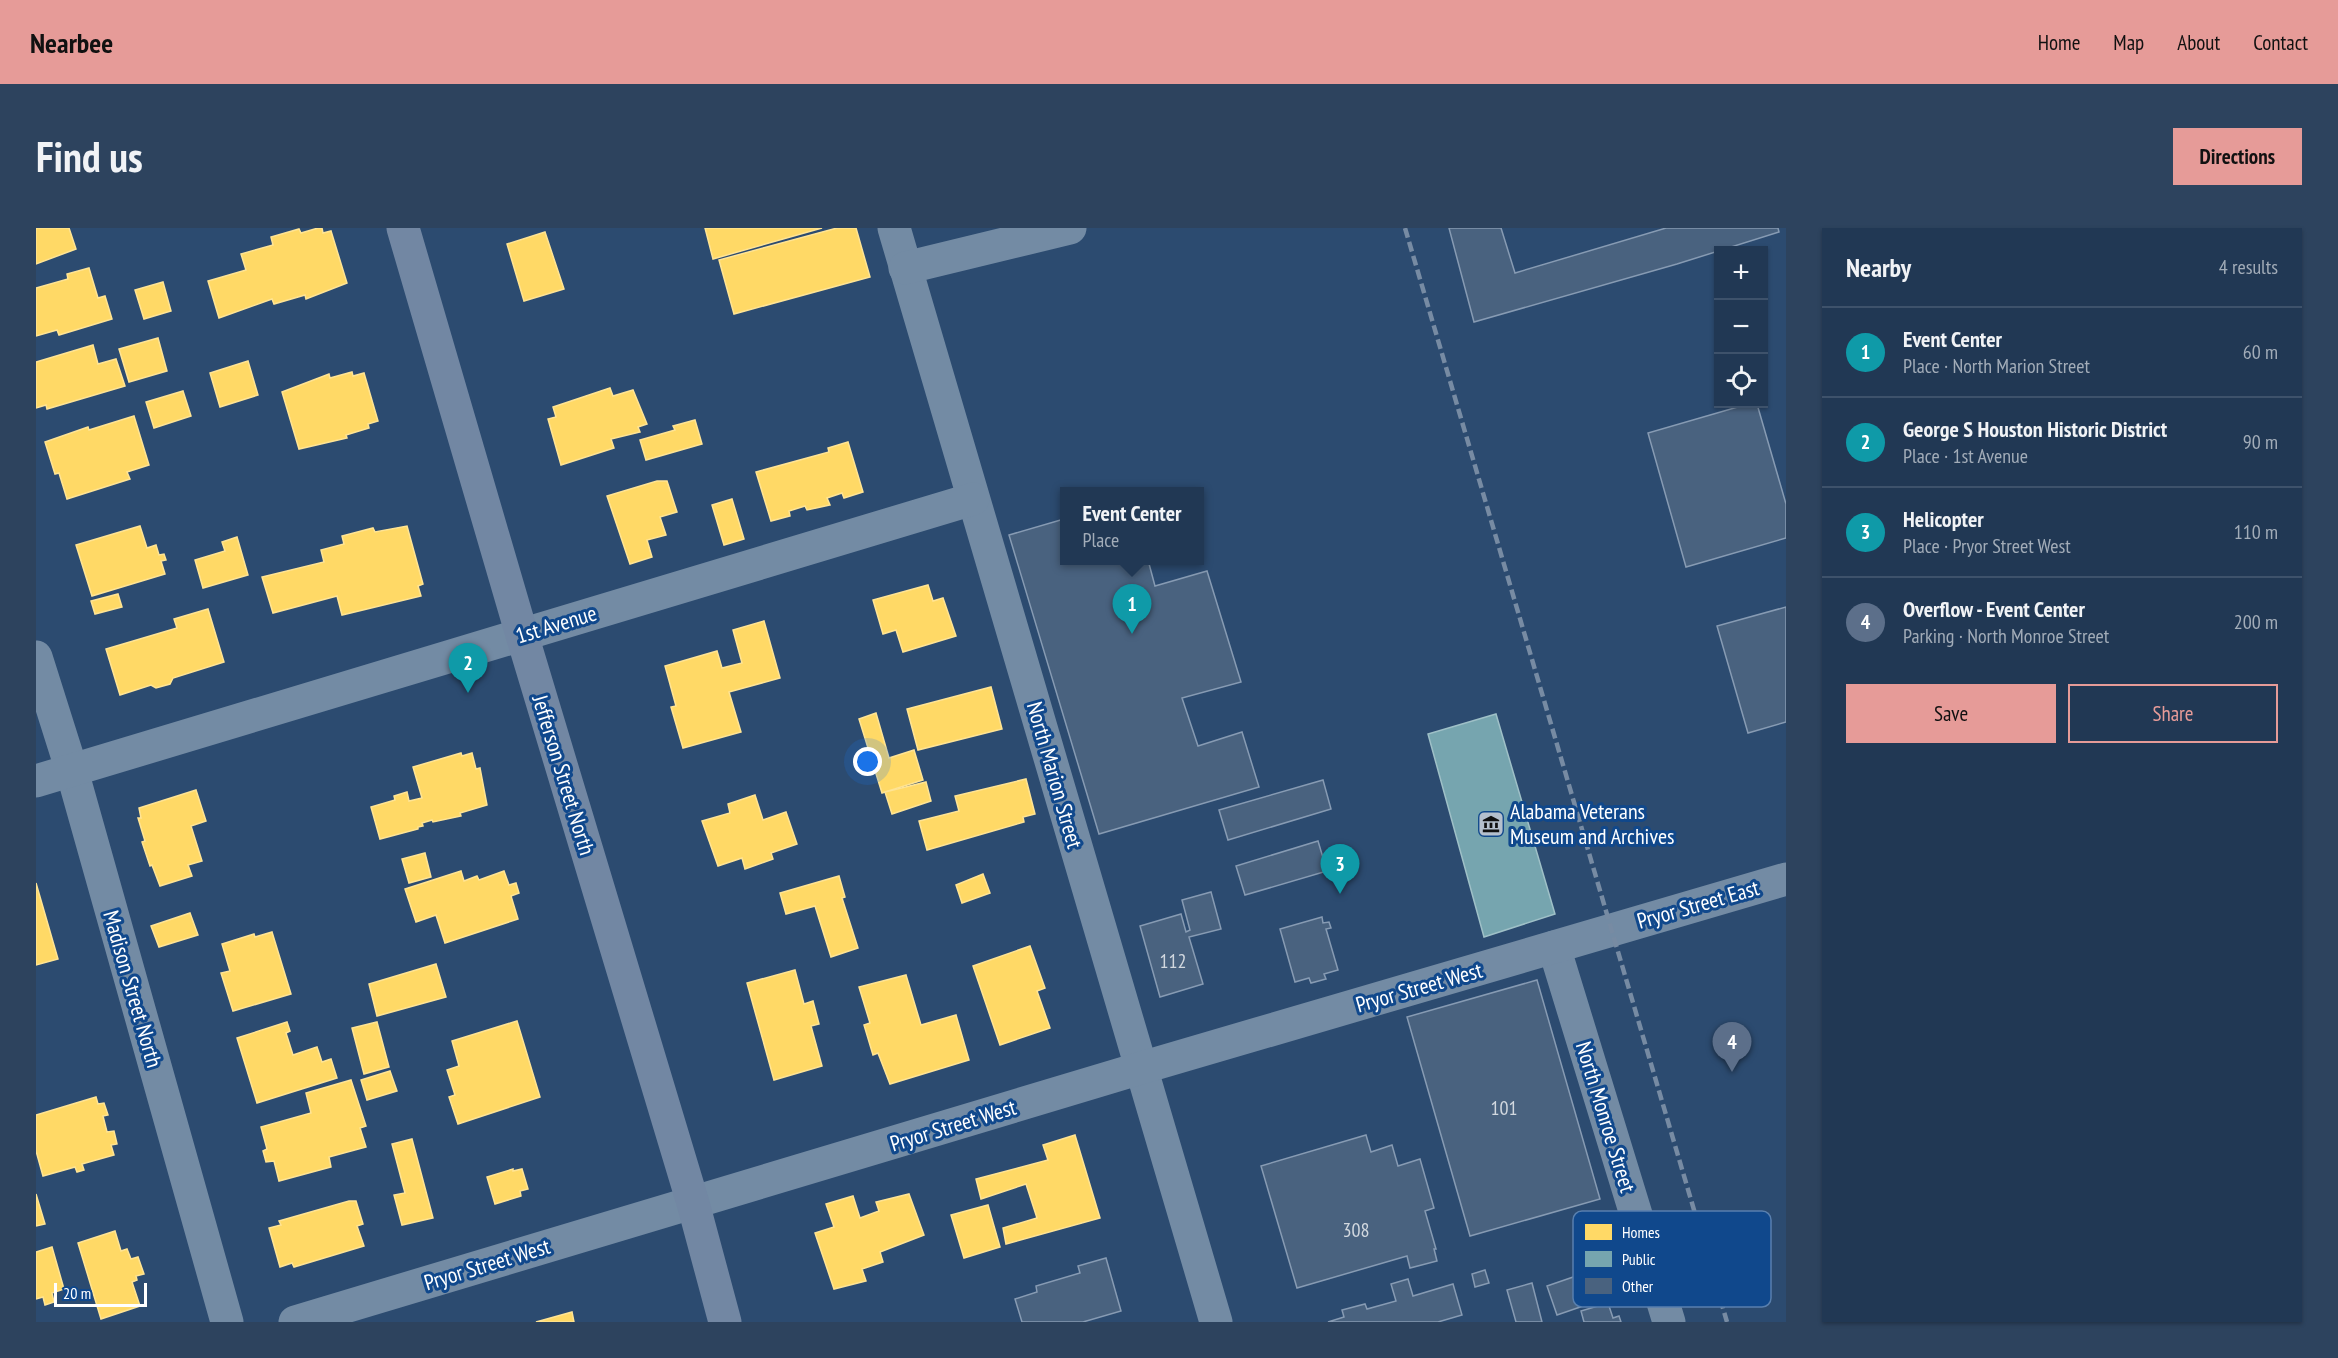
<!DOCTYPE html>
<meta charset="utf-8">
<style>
body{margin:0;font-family:"PT Sans Narrow",sans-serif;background:#2d435e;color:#f1f3f6}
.controls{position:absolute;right:18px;top:18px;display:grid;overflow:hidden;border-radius:0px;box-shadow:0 2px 4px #0004}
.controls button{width:54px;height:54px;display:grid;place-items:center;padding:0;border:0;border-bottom:2px solid #3e526b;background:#213854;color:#f1f3f6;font:30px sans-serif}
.scale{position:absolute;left:18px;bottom:15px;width:93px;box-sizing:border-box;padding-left:6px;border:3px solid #fff;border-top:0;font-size:16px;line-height:21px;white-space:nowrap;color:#fff;-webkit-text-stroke:4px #10488c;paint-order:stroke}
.you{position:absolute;left:832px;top:534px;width:21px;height:21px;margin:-15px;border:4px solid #fff;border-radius:50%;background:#1a73e8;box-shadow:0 0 0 9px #1a73e833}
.badge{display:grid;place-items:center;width:39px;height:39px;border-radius:50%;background:#e69b98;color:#fff;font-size:20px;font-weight:700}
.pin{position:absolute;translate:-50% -50px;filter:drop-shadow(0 2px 3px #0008)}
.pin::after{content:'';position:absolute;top:32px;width:21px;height:18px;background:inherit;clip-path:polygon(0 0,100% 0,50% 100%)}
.popup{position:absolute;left:1024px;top:259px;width:144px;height:78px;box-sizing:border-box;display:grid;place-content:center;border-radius:0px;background:#213854;filter:drop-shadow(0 2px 4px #0005);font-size:20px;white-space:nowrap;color:#a2acb8}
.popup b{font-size:22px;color:#f1f3f6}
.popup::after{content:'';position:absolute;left:50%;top:100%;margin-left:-12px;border:12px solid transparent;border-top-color:#213854}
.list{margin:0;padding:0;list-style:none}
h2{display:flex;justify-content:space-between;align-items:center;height:78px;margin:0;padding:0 24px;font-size:26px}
h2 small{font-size:20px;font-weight:400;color:#a2acb8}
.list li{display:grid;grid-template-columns:39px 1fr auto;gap:18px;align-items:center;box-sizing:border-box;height:90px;padding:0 24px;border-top:2px solid #3e526b}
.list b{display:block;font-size:22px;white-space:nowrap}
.list p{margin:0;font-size:20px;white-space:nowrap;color:#a2acb8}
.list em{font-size:20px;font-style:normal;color:#a2acb8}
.actions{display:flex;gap:12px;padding:18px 24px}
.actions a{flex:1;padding:14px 0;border:2px solid #e69b98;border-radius:0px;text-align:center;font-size:21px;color:#e69b98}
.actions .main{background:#e69b98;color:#111}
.icon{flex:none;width:33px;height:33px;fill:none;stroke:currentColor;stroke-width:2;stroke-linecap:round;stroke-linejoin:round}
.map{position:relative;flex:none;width:1750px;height:1094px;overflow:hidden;border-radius:0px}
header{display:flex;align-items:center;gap:36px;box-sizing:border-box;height:84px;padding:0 30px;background:#e69b98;color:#111}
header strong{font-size:28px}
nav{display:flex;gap:33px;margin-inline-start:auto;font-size:21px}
.intro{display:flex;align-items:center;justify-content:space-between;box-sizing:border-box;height:144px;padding:0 36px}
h1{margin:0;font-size:42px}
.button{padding:15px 27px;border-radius:0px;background:#e69b98;color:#111;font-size:21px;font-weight:700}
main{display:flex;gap:36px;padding:0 36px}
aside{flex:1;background:#213854;border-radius:0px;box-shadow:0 2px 4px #0004}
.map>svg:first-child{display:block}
.homes{fill:#ffd966;stroke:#ffe494;stroke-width:1.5}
.public{fill:#76a5af;stroke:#9fc0c7;stroke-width:1.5}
.building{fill:#49627f;stroke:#879bb3;stroke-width:1.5}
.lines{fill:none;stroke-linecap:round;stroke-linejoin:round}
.minor{stroke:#738ba4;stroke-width:33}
.major{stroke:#7287a3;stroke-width:33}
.rail{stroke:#778ba3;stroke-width:4.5;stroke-dasharray:10 4.5;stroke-linecap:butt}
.labels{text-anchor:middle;stroke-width:6;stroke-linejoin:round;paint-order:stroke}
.number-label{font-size:20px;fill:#d2d8df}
.street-label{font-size:22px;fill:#fff;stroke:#10488c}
.poi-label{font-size:22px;fill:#fff;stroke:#10488c;text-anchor:start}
.key{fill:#10488c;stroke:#587fae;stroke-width:1.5}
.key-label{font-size:16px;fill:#fff}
</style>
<header>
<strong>Nearbee</strong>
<nav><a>Home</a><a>Map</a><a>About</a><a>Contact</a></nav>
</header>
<div class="intro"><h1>Find us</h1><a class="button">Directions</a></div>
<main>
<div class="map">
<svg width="1750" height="1094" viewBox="0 0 1750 1094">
<rect width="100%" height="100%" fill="#2c4b70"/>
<g class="homes">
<path d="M 0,0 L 33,0 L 40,21 L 0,36 Z"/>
<path d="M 282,0 L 286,0 L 287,5 L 295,3 L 311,55 L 270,71 L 269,67 L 238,76 L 236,71 L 183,90 L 172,53 L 210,42 L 205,26 L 237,17 L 235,9 L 263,1 L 265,5 Z"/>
<path d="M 669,0 L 786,0 L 677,31 Z"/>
<path d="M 801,0 L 820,0 L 834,49 L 698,86 L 683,32 Z"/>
<path d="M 509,4 L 528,61 L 488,73 L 471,16 Z"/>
<path d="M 53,40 L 62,70 L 69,68 L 76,91 L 23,107 L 21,102 L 0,108 L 0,60 L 32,51 L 31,46 Z"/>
<path d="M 127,54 L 135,83 L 108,91 L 99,62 Z"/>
<path d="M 122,110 L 131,143 L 93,154 L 83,121 Z"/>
<path d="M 57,117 L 62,136 L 80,131 L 89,158 L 11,181 L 10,177 L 0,180 L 0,134 Z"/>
<path d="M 212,133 L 222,167 L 184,179 L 174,145 Z"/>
<path d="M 316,144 L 317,148 L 328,145 L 342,193 L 332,196 L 333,200 L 310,207 L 311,210 L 263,221 L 246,164 L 293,146 L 294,150 Z"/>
<path d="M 574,160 L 577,168 L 597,162 L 611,196 L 602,199 L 604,204 L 575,211 L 578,220 L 525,237 L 512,191 L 520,189 L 517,179 Z"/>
<path d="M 147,163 L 155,188 L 118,200 L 110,174 Z"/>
<path d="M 98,188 L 113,237 L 91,244 L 94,251 L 31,271 L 23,245 L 19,246 L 9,214 L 52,199 L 53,202 Z"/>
<path d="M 659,192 L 666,216 L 610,232 L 604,212 L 639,202 L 637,198 Z"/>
<path d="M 812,214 L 827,264 L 808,270 L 806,265 L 791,270 L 794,277 L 771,282 L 769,278 L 753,283 L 754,288 L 735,293 L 720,244 L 793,224 L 792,220 Z"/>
<path d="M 621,253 L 631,253 L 641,284 L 624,289 L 630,307 L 611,312 L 616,329 L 594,336 L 571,268 Z"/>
<path d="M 696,271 L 708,311 L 688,317 L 676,277 Z"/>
<path d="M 104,298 L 111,320 L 120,317 L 123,327 L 128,326 L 130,332 L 125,333 L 129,346 L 56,368 L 40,317 Z"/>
<path d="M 371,298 L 387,356 L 382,358 L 385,368 L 306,387 L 301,368 L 237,385 L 226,349 L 288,334 L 285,322 L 308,316 L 306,308 L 337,300 L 339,304 Z"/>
<path d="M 201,309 L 212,347 L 167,360 L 159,332 L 189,323 L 186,314 Z"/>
<path d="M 892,357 L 897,373 L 907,370 L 920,408 L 867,424 L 860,402 L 847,406 L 837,372 Z"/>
<path d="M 82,366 L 86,379 L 59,386 L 55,373 Z"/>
<path d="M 172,381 L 188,434 L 137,450 L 134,456 L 120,460 L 115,457 L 84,467 L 70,421 L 141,400 L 138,391 Z"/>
<path d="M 728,393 L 744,450 L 693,464 L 705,504 L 647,520 L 635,479 L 640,478 L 629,438 L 681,423 L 686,440 L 706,435 L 697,402 Z"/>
<path d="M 955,459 L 966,501 L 882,522 L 871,481 Z"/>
<path d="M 840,485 L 853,530 L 878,522 L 887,552 L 846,565 L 823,491 Z"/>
<path d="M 425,525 L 426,528 L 436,525 L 440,541 L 444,540 L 451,577 L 424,585 L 425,588 L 397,594 L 396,592 L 386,595 L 387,598 L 382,599 L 382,601 L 344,611 L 335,579 L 359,572 L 358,568 L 371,564 L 373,573 L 386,570 L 377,539 Z"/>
<path d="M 990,551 L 999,586 L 987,589 L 988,594 L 891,622 L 883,593 L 923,583 L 919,568 Z"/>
<path d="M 890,554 L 895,573 L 856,586 L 849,564 Z"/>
<path d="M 160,562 L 170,593 L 155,598 L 166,633 L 152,637 L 156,648 L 124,658 L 116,637 L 114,638 L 106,614 L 109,613 L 102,590 L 105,590 L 103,580 Z"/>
<path d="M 719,567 L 727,592 L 750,584 L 761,616 L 735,625 L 737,631 L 709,641 L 706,630 L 682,638 L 666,593 L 694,585 L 692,576 Z"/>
<path d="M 389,625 L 395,649 L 373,655 L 366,631 Z"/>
<path d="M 425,643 L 428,653 L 441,648 L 443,652 L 468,643 L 473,657 L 480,655 L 483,665 L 475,668 L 482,691 L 409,715 L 400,687 L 380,694 L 369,661 Z"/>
<path d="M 947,646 L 954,665 L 926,675 L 920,657 Z"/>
<path d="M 803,648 L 809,669 L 806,670 L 822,720 L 795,729 L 779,678 L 750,686 L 744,665 Z"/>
<path d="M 0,655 L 22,731 L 0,737 Z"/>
<path d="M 154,685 L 162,707 L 123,719 L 115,698 Z"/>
<path d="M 236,704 L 255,766 L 197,783 L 185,745 L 194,743 L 186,716 L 218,706 L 219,709 Z"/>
<path d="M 994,718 L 1009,760 L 1001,763 L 1014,800 L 964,817 L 937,738 Z"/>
<path d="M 400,736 L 410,769 L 341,788 L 333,756 Z"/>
<path d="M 759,742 L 768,776 L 777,773 L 783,796 L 775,798 L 786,838 L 738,852 L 711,755 Z"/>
<path d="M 870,747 L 885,797 L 920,787 L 933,832 L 854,856 L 842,825 L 837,827 L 828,797 L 834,795 L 823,759 Z"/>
<path d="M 481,793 L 504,869 L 422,896 L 413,869 L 419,867 L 411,842 L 423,838 L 416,813 Z"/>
<path d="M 251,794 L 254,803 L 250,805 L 257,827 L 281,819 L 286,834 L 295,831 L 301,850 L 221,875 L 201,810 Z"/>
<path d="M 341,794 L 353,839 L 328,846 L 316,800 Z"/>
<path d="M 354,843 L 361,863 L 331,872 L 325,852 Z"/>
<path d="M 315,852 L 330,898 L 324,900 L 330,919 L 293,929 L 295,939 L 243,953 L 238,933 L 230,934 L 227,923 L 231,921 L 225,899 L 275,885 L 270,865 Z"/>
<path d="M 60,869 L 62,876 L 68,875 L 72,887 L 67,888 L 71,904 L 78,903 L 81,916 L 75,917 L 78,927 L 46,936 L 48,942 L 41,944 L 39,939 L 7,948 L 0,923 L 0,887 Z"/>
<path d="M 1039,907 L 1064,990 L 970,1016 L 967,1000 L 1001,990 L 990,956 L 945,971 L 940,951 L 1012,932 L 1007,917 Z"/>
<path d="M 376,911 L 397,990 L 366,997 L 358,967 L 369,965 L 356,916 Z"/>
<path d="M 477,941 L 477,943 L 486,941 L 492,961 L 484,963 L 485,968 L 459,976 L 451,949 Z"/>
<path d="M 0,966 L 9,996 L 0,998 Z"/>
<path d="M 873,966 L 888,1007 L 844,1024 L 847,1034 L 826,1041 L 830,1053 L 798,1061 L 779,1005 L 798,999 L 790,976 L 817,968 L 824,990 L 843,983 L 840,974 Z"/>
<path d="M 313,973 L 320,973 L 327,996 L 321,998 L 328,1018 L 258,1039 L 256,1035 L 244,1039 L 233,1000 L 245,997 L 243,993 Z"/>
<path d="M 952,977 L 964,1019 L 928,1030 L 915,987 Z"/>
<path d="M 79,1003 L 85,1023 L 91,1021 L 95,1031 L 102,1029 L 108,1046 L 100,1048 L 101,1052 L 96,1054 L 104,1078 L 65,1091 L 42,1015 Z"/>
<path d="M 16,1019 L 28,1061 L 16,1065 L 18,1074 L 9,1077 L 7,1069 L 0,1071 L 0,1024 Z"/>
<path d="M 536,1084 L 538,1094 L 500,1094 Z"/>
</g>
<path class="public" d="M 1460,486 L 1519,686 L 1448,709 L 1392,506 Z"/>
<g class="building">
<path d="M 1413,0 L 1465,0 L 1479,45 L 1630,0 L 1742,0 L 1743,4 L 1641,36 L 1438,94 Z"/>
<path d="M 1712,176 L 1721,176 L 1750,276 L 1750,310 L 1650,339 L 1612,205 Z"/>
<path d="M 1028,291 L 1028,332 L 1112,332 L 1119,358 L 1171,343 L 1205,454 L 1146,470 L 1162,518 L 1206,504 L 1223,559 L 1063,606 L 973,307 Z"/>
<path d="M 1750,379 L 1750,494 L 1712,505 L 1681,398 Z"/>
<path d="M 1287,552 L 1295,581 L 1192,612 L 1183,582 Z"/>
<path d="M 1282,613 L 1291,643 L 1209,667 L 1200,638 Z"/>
<path d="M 1175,664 L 1185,701 L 1153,709 L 1167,756 L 1124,769 L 1104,698 L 1145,686 L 1150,704 L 1154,702 L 1146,672 Z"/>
<path d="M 1286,689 L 1287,695 L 1293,694 L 1295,700 L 1290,701 L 1302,742 L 1288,746 L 1290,751 L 1275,755 L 1273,750 L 1259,754 L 1244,701 Z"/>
<path d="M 1501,752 L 1564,971 L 1434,1008 L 1371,789 Z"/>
<path d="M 1330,907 L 1335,924 L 1356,917 L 1362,938 L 1384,931 L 1398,980 L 1389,983 L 1400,1021 L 1398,1021 L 1401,1033 L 1374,1040 L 1371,1028 L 1261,1060 L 1225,938 Z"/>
<path d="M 1070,1030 L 1085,1083 L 1047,1094 L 986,1094 L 979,1071 L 1001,1064 L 1000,1058 L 1044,1045 L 1042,1038 Z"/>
<path d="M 1449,1042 L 1453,1055 L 1439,1059 L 1436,1046 Z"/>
<path d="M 1543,1047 L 1553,1076 L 1521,1087 L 1511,1058 Z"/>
<path d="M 1372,1051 L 1377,1068 L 1417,1056 L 1426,1087 L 1402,1094 L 1292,1094 L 1308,1089 L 1306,1082 L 1329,1076 L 1331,1081 L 1360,1073 L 1355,1056 Z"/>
<path d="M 1496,1055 L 1506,1094 L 1480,1094 L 1471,1062 Z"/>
<path d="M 1572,1075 L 1577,1090 L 1583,1088 L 1585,1094 L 1548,1094 L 1545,1083 Z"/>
</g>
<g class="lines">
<g class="minor">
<path d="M 858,0 L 1180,1094"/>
<path d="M 869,40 L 1034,0"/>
<path d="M 0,429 L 36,543 L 191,1094"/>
<path d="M 0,553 L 937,271"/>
<path d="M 1518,719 L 1633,1094"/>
<path d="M 259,1094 L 1105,840 L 1750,651"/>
</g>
<path class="major" d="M 367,0 L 486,407 L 657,975 L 689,1094"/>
<path class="rail" d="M 1369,0 L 1691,1094"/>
</g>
<defs>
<symbol id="museum-square" viewBox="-11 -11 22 22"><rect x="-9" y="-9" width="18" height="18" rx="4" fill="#b5c0cd" stroke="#10488c"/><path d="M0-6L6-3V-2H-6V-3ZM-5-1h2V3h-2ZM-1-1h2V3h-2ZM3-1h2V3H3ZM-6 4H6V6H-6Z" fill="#111"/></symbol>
</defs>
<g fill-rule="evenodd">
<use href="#museum-square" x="1440" y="581" width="30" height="30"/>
</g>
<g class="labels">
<g class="number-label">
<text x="1137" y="740">112</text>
<text x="1468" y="887">101</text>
<text x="1320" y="1009">308</text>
</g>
<g class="street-label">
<text transform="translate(520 396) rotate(-17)" y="8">1st Avenue</text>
<text transform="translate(528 547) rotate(73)" y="8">Jefferson Street North</text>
<text transform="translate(1019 547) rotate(74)" y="8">North Marion Street</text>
<text transform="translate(1662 676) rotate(-16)" y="8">Pryor Street East</text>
<text transform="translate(1383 759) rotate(-16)" y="8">Pryor Street West</text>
<text transform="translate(97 761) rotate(74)" y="8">Madison Street North</text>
<text transform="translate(1570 889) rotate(73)" y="8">North Monroe Street</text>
<text transform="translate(917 897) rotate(-17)" y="8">Pryor Street West</text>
<text transform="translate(451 1036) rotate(-17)" y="8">Pryor Street West</text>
</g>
<g class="poi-label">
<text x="1474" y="591">Alabama Veterans<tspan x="1474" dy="25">Museum and Archives</tspan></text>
</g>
</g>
<rect x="1537" y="983" width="198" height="96" rx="9" class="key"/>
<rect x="1549" y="996" width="27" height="16" fill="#ffd966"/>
<rect x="1549" y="1023" width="27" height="16" fill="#76a5af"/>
<rect x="1549" y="1050" width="27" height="16" fill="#49627f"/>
<g class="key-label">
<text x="1586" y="1010">Homes</text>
<text x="1586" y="1037">Public</text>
<text x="1586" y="1064">Other</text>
</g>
</svg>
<div class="controls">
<button>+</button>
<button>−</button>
<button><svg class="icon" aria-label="locate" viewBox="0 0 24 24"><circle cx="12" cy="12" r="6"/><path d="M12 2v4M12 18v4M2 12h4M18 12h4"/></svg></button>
</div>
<div class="scale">20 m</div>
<div class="you"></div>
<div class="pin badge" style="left:1096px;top:406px;background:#0f9aa8">1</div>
<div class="popup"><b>Event Center</b>Place</div>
<div class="pin badge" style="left:432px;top:465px;background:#0f9aa8">2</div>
<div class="pin badge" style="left:1304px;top:666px;background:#0f9aa8">3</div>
<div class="pin badge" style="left:1696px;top:844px;background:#5c6f8a">4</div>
</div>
<aside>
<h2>Nearby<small>4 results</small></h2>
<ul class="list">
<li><span class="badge" style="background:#0f9aa8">1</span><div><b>Event Center</b><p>Place · North Marion Street</p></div><em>60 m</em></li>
<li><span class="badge" style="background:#0f9aa8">2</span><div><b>George S Houston Historic District</b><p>Place · 1st Avenue</p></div><em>90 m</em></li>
<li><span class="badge" style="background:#0f9aa8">3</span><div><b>Helicopter</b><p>Place · Pryor Street West</p></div><em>110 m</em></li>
<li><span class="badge" style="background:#5c6f8a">4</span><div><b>Overflow - Event Center</b><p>Parking · North Monroe Street</p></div><em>200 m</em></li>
</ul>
<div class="actions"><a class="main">Save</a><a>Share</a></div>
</aside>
</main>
